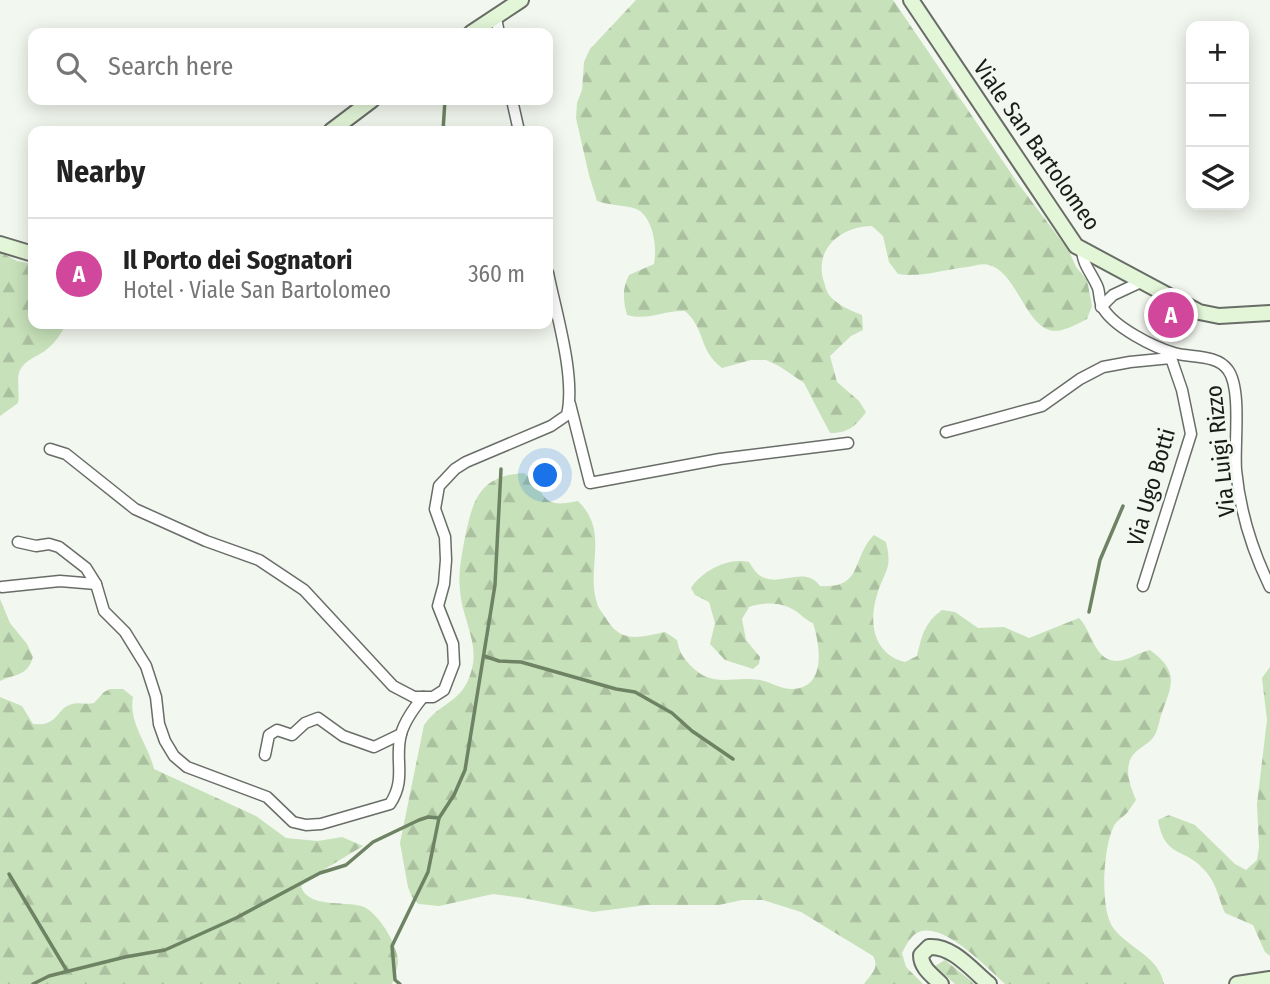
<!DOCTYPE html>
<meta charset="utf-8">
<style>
body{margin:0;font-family:"Fira Sans Condensed",sans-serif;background:#f6f6f6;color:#222}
.controls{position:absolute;right:21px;top:21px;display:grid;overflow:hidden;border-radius:14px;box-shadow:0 4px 18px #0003}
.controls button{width:63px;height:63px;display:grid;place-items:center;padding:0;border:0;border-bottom:2px solid #e0e0e0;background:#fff;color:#222;font:35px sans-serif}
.you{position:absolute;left:546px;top:476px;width:24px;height:24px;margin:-18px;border:5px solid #fff;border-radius:50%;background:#1a73e8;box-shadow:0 0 0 10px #1a73e833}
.badge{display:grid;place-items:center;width:46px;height:46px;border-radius:50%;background:#0b8043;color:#fff;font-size:23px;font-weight:700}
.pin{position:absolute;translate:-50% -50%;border:4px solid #fff;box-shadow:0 2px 7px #0006}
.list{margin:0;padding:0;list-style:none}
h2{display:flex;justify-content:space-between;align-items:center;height:91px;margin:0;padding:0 28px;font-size:30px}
h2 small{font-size:23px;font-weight:400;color:#767676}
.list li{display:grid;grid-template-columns:46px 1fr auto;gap:21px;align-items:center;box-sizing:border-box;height:112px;padding:0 28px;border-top:2px solid #e0e0e0}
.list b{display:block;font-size:26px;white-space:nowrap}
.list p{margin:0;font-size:23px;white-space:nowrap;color:#767676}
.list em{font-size:23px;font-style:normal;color:#767676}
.icon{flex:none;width:38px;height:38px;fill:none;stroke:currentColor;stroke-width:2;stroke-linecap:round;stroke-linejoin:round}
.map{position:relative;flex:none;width:1270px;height:984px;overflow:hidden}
.search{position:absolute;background:#fff;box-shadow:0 4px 18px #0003;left:28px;top:28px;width:525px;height:77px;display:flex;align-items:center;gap:18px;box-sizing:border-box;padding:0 24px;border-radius:14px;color:#767676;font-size:26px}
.panel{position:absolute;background:#fff;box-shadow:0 4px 18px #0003;left:28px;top:126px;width:525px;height:203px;border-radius:14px}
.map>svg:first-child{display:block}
.forest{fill:url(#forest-firs)}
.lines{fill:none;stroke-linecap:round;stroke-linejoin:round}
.stream{stroke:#6e8363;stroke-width:3.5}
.street-casing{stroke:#696d67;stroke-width:13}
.secondary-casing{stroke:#696d67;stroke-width:18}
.street{stroke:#fff;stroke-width:10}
.secondary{stroke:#e3f6d8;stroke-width:14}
.labels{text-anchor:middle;stroke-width:6;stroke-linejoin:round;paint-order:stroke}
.street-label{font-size:23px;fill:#1a1c19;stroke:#f2f7ef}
</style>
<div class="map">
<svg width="1270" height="984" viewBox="0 0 1270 984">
<defs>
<pattern id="forest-firs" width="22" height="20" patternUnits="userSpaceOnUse" patternTransform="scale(1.75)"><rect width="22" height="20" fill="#c7e1ba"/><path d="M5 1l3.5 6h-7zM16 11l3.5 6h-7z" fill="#aac09f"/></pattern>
</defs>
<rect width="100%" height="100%" fill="#f2f7ef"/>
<g class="forest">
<path d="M 636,0 L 893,0 L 1017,182 L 1069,251 L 1076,267 L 1087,280 L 1092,306 L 1087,319 C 1079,323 1070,328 1062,330 C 1027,339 1020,273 989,265 C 983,263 974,266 968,267 C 945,269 921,278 898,274 L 889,262 L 883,236 L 872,226 C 843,226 815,247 823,279 C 825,284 826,291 829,295 C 836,304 851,311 862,315 L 863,330 L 851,336 L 830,356 L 837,382 L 859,401 L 866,412 C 855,427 848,433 830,433 L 804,383 L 779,366 L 766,360 L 751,360 L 722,368 C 698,350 706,329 685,311 C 663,310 649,321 627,315 C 623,300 622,289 629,275 L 654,264 C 657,248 654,222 640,211 C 632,205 610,206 597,201 L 589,175 L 576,118 L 577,103 L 582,90 L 584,62 L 590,49 Z"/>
<path d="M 0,252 L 17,261 L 33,264 L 33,324 L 66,324 C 61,334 55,343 46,350 C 37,357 26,359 20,370 C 16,379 20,393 18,403 L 0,416 Z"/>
<path d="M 524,473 C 549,492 537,510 578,501 C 611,533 584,570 598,606 C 600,610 604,615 607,620 C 622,644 641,637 665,632 L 677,640 C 679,651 682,656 689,664 C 713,690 731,675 760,680 C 771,682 780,689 792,689 C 827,688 820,645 813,623 C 805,620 801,614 794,610 C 781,602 763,602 749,607 L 742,619 L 746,640 L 760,657 L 759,664 L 753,669 L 725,660 L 710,644 L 715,623 L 709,602 L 695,595 L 691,588 C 702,571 728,557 749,562 C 753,568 757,576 765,578 C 783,585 806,566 820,586 C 864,589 851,558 874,535 L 886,542 C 888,551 890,560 887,569 C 884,578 879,586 877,595 C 868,624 874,654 905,662 L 917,656 C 922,636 924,623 942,610 L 955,612 L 978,628 L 1004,627 L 1029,638 L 1079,618 C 1093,632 1095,667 1123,660 C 1132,658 1140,652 1150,650 C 1180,672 1172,685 1161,715 C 1159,723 1157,735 1151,740 C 1145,746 1136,749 1131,758 C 1124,772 1131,787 1136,800 C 1133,804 1130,809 1127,813 C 1123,817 1118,820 1115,824 C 1103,844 1099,911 1114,929 C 1129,948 1159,957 1164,984 L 1005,984 C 988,969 938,915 914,935 C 909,939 905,947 902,953 L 906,967 L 923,984 L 864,984 C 871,974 880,968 873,956 L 801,912 L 763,900 L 742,900 L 719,905 L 646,905 L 593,912 L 523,898 L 493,894 L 439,906 L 419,904 L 412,897 L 408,887 L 400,843 L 424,725 C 444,698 465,704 473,664 C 477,639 461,614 460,590 C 458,572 462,554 465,537 C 473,499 480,476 524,473 Z"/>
<path d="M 0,599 L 10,623 L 27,644 L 33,657 C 27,677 16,673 0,681 Z"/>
<path d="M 1270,667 L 1270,956 L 1265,952 L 1253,925 L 1225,913 C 1219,900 1217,885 1207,873 C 1186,846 1165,860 1158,820 L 1169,815 L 1195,825 L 1235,864 L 1246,870 L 1257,860 L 1259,847 L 1257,804 L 1267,720 L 1262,678 Z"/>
<path d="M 110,689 L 123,689 L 133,697 C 128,723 148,744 154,769 L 256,816 L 286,838 L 318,841 L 342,837 L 363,846 L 305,881 L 301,887 C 309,908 343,901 361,906 C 377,910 399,946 398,963 C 397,970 394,977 392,984 L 0,984 L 0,697 L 22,706 L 33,724 C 59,727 55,709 72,704 C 79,702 87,705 94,703 L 104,692 Z"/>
<path d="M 945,960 L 975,984 L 955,984 L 935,966 Z"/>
</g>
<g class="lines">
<g class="stream">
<path d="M 443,131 L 445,100"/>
<path d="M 1089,612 L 1100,560 L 1123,506"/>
<path d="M 484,656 L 499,661 L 521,662 L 616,689 L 635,692 L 672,713 L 692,731 L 733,759"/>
<path d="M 9,874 L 67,971"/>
<path d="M 33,984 L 49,976 L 125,957 L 165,950 L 236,918 L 320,873 L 346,865 L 373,842 L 419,820 L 428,817 L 439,818"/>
<path d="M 400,984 L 395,980 L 392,946 L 428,872 L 439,818 L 454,795 L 465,770 L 495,585 L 501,469"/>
</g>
<defs>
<g id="street">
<path d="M 496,18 L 499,33"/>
<path d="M 512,100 L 519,131"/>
<path d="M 1082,250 C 1083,266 1092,273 1098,288 C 1100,294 1099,303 1103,308 C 1114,327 1153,347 1174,353 C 1191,358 1217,354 1228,370 C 1242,389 1234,445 1236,470 C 1240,511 1252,550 1270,587"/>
<path d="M 1101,307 L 1113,295 L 1143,281"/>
<path d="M 570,404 L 590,483 L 720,459 L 848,443"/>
<path d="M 946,432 L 1042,406 L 1080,379 L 1103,367 L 1130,362 L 1171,358 L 1172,353"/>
<path d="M 50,449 L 66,454 L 135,509 L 206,541 L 259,560 L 304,590 L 393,686 L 414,697 L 433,697 L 444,690 L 454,664 L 453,644 L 438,606 L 444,584 L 446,560 L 445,537 L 435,509 L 439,486 L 455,469 L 466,462 L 551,426 L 567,415 C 576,377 556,313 548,273"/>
<path d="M 18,542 L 36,546 L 49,544 L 59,547 L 86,568 L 96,584 L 104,611 L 125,632 L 146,666 L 156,697 L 159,724 L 165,741 L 174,756 L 187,767 L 267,797 L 293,822 L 306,825 L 321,824 L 390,804 C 407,778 394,760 401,734 C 405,720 414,708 423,697"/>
<path d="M 1143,586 L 1191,434 L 1182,390 L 1171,358"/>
<path d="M 2,587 L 60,581 L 96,584"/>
<path d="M 265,755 L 269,735 L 277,730 L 292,735 L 305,723 L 318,718 L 343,736 L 374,747 L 401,734"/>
</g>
<g id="secondary">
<path d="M 911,0 L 1076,246 L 1199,312 L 1219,316 L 1270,313"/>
<path d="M 471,33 L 521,0"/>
<path d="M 331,131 L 372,100"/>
<path d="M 0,244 L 33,254"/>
<path d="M 941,984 C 932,975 921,968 921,955 L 929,947 C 952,945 972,970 989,984"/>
<path d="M 1237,984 L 1270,979"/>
</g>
</defs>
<use href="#street" class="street-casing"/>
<use href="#secondary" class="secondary-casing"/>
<use href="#street" class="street"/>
<use href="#secondary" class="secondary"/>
</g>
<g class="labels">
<g class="street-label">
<text transform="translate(1037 145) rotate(55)" y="8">Viale San Bartolomeo</text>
<text transform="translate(1220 451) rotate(-96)" y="8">Via Luigi Rizzo</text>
<text transform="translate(1151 487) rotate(-74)" y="8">Via Ugo Botti</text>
</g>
</g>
</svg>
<div class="controls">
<button>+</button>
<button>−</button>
<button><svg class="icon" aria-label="layers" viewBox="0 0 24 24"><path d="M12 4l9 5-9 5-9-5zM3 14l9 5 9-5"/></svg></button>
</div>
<div class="you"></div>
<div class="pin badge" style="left:1171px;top:315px;background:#d1479c">A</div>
<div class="search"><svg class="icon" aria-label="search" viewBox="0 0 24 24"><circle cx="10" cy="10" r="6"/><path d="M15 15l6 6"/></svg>Search here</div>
<section class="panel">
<h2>Nearby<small></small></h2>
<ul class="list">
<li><span class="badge" style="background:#d1479c">A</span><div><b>Il Porto dei Sognatori</b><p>Hotel · Viale San Bartolomeo</p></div><em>360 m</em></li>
</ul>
</section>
</div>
